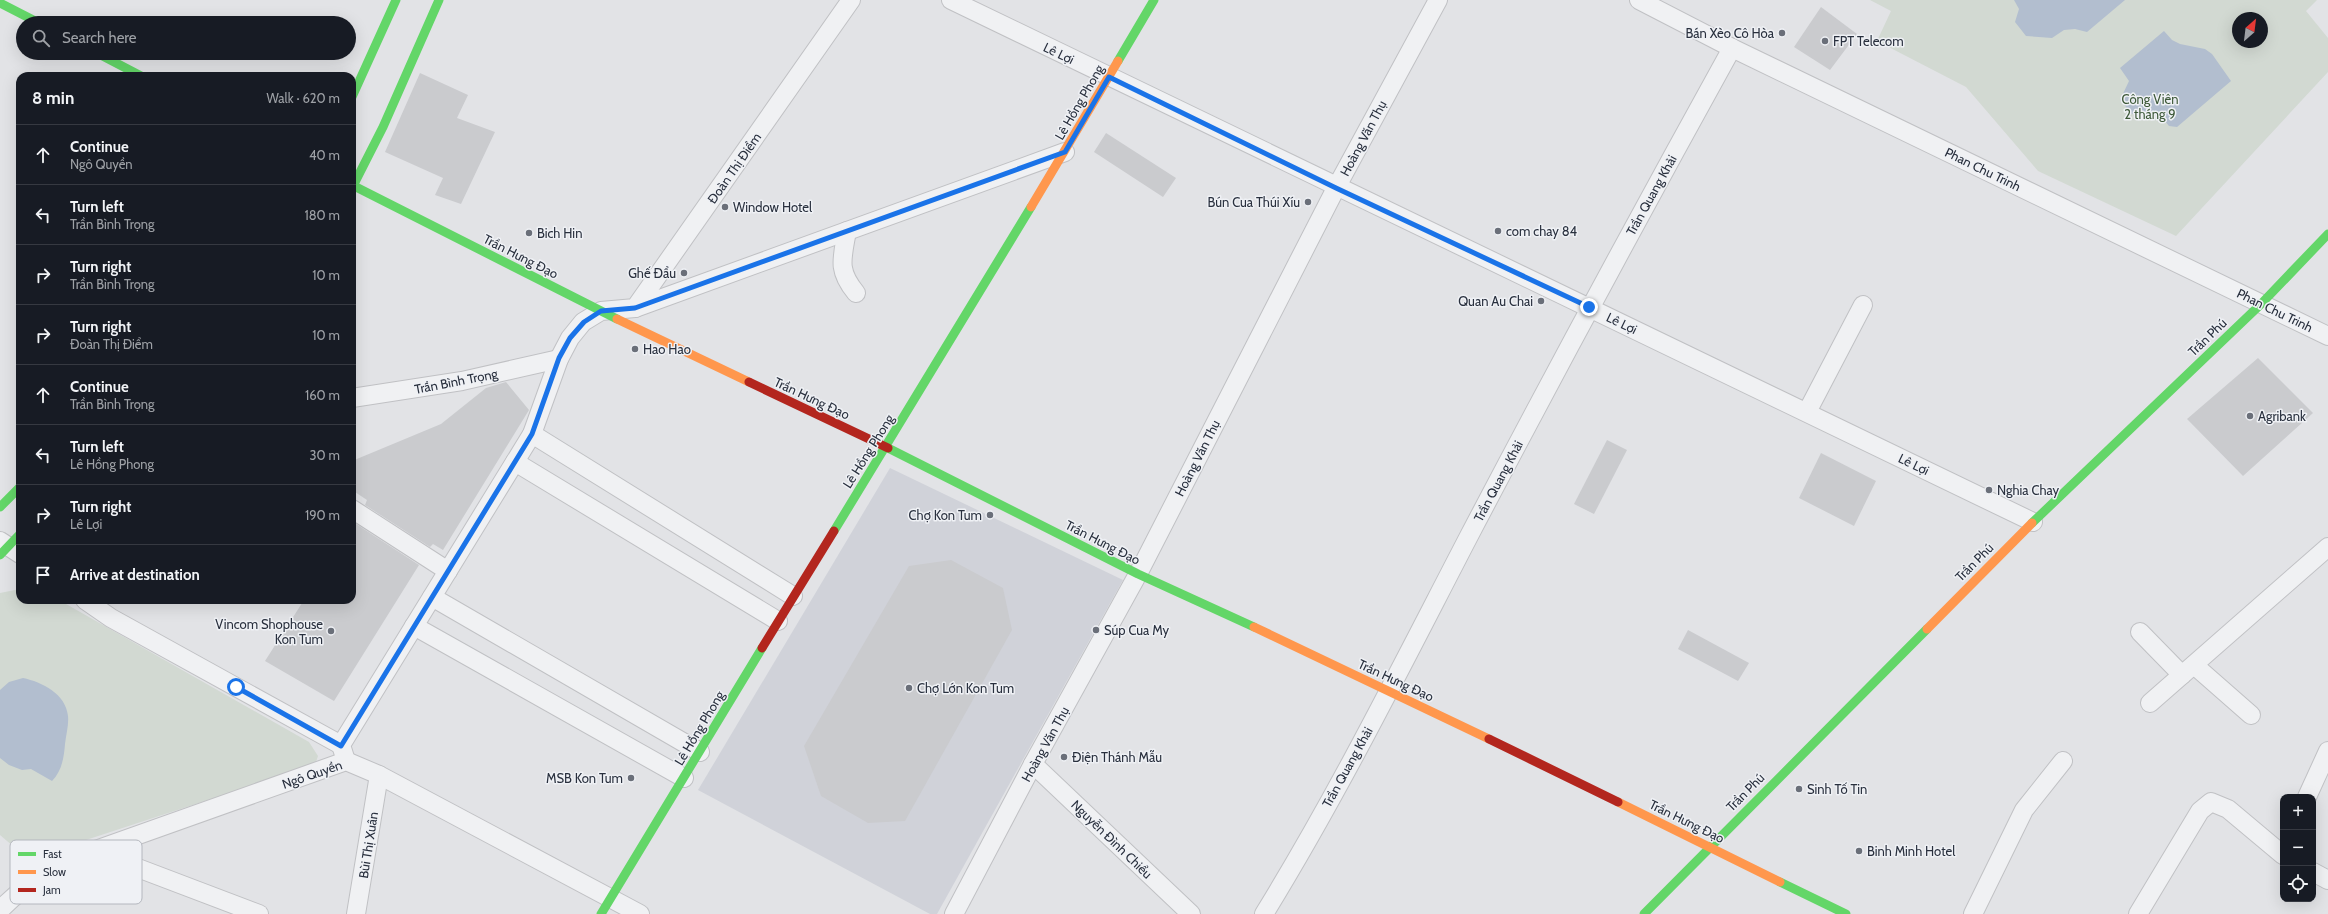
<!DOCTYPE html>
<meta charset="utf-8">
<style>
body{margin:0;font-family:Cabin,sans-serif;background:#242831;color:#f1f3f6}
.controls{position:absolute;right:12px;bottom:12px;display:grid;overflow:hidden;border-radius:8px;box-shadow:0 4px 16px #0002}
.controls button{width:36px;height:36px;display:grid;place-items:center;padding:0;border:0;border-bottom:1px solid #363941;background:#171b24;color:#f1f3f6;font:20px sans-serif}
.compass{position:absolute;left:2232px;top:12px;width:36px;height:36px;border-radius:50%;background:#171b24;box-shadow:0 4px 16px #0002;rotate:28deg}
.stop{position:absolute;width:12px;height:12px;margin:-9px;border:3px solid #1a73e8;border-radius:50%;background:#fff}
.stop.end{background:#1a73e8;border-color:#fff;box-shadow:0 1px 4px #0008}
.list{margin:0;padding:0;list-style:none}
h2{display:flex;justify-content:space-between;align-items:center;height:52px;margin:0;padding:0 16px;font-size:17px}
h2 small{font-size:13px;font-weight:400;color:#9ea1a6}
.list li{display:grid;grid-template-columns:26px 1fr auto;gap:12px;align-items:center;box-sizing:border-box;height:60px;padding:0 16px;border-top:1px solid #363941}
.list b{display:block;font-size:15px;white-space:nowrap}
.list p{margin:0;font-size:13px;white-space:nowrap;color:#9ea1a6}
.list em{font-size:13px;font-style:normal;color:#9ea1a6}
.icon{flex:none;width:22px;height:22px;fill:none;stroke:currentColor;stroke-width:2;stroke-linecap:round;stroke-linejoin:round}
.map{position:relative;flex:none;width:2328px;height:914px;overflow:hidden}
.search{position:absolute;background:#171b24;box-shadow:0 4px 16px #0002;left:16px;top:16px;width:340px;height:44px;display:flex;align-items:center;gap:10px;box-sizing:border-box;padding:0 14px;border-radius:22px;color:#9ea1a6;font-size:15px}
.panel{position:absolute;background:#171b24;box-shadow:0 4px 16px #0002;left:16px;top:72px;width:340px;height:532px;border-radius:12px}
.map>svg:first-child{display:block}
.built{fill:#d0d2d9}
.green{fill:#d2d9d2;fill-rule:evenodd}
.water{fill:#b2becf}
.building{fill:#cacbce}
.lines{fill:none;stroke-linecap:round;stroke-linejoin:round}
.street-casing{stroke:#c0c1c4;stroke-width:20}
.street{stroke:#f0f1f3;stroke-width:18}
.fast{stroke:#63d668;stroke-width:9}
.slow{stroke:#ff974d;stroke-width:9}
.jam{stroke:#b3261e;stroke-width:9}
.route{stroke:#1a73e8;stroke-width:5}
.poi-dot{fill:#6a6f79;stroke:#eff1f5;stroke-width:1.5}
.labels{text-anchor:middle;stroke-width:3;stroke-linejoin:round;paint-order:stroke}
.poi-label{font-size:13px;fill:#29303e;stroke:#eff1f5;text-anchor:start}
.street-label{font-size:13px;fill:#29303e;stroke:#eff1f5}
.park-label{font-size:13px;fill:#3c5838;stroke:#eff1f5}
.key{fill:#eff1f5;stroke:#b4b7be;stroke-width:1}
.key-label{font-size:11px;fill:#29303e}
</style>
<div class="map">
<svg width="2328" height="914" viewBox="0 0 2328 914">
<rect width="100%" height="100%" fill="#e2e3e6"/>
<path class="built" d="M 890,468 L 1123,580 L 937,914 L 930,914 L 698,790 Z"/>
<g class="green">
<path d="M 1870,0 L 2317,0 L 2306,11 L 2328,38 L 2328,72 L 2176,236 L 2038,171 L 1966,87 L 1877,41 L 1891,11 ZM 2238,18 L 2262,18 L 2262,42 L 2238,42 Z"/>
<path d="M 20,589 L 20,600 L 59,600 L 309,742 L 318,756 L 315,765 L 28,859 L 0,835 L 0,593 Z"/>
</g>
<g class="water">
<path d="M 2014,0 L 2125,0 L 2087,32 L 2075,29 L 2064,30 L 2052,38 L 2026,36 L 2015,22 L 2019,9 Z"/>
<path d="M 2164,31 L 2172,40 L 2180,44 L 2205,49 L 2212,54 L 2231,81 L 2177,127 L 2169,126 L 2160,115 L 2132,114 L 2120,100 L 2129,81 L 2120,68 Z"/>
<path d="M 23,678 C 42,682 66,694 68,716 C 69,724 66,735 65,744 C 64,757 62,771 52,781 L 31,769 L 22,770 L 9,765 L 0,758 L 0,690 L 9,682 Z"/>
</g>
<g class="building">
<path d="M 1821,7 L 1857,34 L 1830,70 L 1794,47 Z"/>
<path d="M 420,73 L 468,95 L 457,118 L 495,132 L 461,204 L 435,195 L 443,178 L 385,152 Z"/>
<path d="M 1106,133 L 1176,178 L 1163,197 L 1094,152 Z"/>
<path d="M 2258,358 L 2313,413 L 2243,476 L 2187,419 Z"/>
<path d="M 506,382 L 529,410 L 443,550 L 433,544 L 430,547 L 365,505 L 367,500 L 352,490 L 352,461 L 441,424 L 486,388 Z"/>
<path d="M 1607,440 L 1627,450 L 1594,514 L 1574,504 Z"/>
<path d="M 1821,453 L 1876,481 L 1854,526 L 1799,498 Z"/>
<path d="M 353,522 L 419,565 L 334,701 L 265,661 L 304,600 L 352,600 Z"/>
<path d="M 951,560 L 1003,588 L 1012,630 L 905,821 L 868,823 L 821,796 L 804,746 L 909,566 Z"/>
<path d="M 1688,630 L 1749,663 L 1738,681 L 1678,649 Z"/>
</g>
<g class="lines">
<defs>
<g id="street">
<path d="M 951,0 C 1311,176 1673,347 2033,522"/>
<path d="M 1639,0 L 1732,48 L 2328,336"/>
<path d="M 847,231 C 842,259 837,270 856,293"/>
<path d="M 635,308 L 1065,152"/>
<path d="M 352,398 L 462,381 L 559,359"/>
<path d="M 1807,412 L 1863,305"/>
<path d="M 532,434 L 793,596"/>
<path d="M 515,462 L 778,621"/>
<path d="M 352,509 L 448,571"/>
<path d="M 0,541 L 20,554"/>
<path d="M 432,597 L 700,752"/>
<path d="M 85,600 L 111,618 L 341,745"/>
<path d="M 414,626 L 684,778"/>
<path d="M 2140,632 L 2182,675"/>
<path d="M 2194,665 L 2251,715"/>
<path d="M 2150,703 L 2328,547"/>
<path d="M 346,761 L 341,745 L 532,434 L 559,359 L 570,338 L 583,322 L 601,311 L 635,308 L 851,0"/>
<path d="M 1033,764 L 1191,914"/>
<path d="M 2307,797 L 2328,751"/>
<path d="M 93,851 L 259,914"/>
<path d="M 2313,872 L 2328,880"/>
<path d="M 0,910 C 28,881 56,867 93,851 L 346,761 L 379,775 L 640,914"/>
<path d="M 356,914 L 379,775"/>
<path d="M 954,914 L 1033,764 L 1138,574 L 1336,188 L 1438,0"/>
<path d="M 1264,914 C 1339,792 1403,663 1469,536 C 1555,372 1643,209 1732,48"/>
<path d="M 1973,914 L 2024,810 L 2063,761"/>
<path d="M 2138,914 L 2200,811 L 2211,802 L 2228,809 L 2283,855"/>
</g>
</defs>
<use href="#street" class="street-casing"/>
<use href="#street" class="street"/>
<g class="fast">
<path d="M 0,3 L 39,23"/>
<path d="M 97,53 L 141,76"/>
<path d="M 1118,61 L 1154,0"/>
<path d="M 352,97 L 396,0"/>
<path d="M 352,185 L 617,319"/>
<path d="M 352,188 L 383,127 L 439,0"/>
<path d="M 888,448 L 1138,574 L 1254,627"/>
<path d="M 0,507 L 20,487"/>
<path d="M 2032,523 L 2261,304 L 2328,234"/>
<path d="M 834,531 L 1031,207"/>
<path d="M 0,555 L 20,534"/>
<path d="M 1780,882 L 1846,914"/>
<path d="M 601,914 L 762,648"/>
<path d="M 1644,914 L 1927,629"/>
</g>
<g class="slow">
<path d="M 1031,207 L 1118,61"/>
<path d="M 617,319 L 749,382"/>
<path d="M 1254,627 L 1489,739"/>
<path d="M 1927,629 L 2032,523"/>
<path d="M 1618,802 L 1780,882"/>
</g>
<g class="jam">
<path d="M 749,382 L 888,448"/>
<path d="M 762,648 L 834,531"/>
<path d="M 1489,739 L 1618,802"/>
</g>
</g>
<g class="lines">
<path class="route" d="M 236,687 L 341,746 L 532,434 L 559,358 L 570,338 L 584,322 L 601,311 L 635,308 L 1065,152 L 1109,77 L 1336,188 L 1589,307"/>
</g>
<g class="poi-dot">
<circle cx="1782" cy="33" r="4"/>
<circle cx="1825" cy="41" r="4"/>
<circle cx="1308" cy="202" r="4"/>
<circle cx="725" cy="207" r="4"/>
<circle cx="1498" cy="231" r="4"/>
<circle cx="529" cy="233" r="4"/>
<circle cx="684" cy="273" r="4"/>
<circle cx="1541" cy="301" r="4"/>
<circle cx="635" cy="349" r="4"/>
<circle cx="2250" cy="416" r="4"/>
<circle cx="1989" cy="490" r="4"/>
<circle cx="990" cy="515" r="4"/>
<circle cx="1096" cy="630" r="4"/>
<circle cx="331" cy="631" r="4"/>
<circle cx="909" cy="688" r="4"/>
<circle cx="1064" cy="757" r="4"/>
<circle cx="631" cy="778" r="4"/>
<circle cx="1799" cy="789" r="4"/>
<circle cx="1859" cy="851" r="4"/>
</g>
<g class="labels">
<g class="poi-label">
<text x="1774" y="38" text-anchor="end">Bán Xèo Cô Hòa</text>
<text x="1833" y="46">FPT Telecom</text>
<text x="1300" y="207" text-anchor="end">Bún Cua Thúi Xíu</text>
<text x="733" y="212">Window Hotel</text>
<text x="1506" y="236">com chay 84</text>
<text x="537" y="238">Bich Hin</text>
<text x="676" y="278" text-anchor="end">Ghế Đẩu</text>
<text x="1533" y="306" text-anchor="end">Quan Au Chai</text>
<text x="643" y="354">Hao Hao</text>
<text x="2258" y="421">Agribank</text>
<text x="1997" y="495">Nghia Chay</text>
<text x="982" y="520" text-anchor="end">Chợ Kon Tum</text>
<text x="323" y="629" text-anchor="end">Vincom Shophouse<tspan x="323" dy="15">Kon Tum</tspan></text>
<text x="1104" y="635">Súp Cua My</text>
<text x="917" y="693">Chợ Lớn Kon Tum</text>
<text x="1072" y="762">Điện Thánh Mẫu</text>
<text x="623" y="783" text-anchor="end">MSB Kon Tum</text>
<text x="1807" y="794">Sinh Tố Tin</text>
<text x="1867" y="856">Binh Minh Hotel</text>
</g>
<g class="street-label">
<text transform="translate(1059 53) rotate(26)" y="5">Lê Lợi</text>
<text transform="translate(1079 102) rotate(-60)" y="5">Lê Hồng Phong</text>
<text transform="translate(1363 138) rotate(-62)" y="5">Hoàng Văn Thụ</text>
<text transform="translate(734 168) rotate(-55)" y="5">Đoàn Thị Điểm</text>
<text transform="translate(1983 169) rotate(26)" y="5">Phan Chu Trinh</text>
<text transform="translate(1651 195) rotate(-61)" y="5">Trần Quang Khải</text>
<text transform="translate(521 256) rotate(27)" y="5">Trần Hưng Đạo</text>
<text transform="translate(2275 310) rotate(26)" y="5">Phan Chu Trinh</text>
<text transform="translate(1622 323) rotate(26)" y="5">Lê Lợi</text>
<text transform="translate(2207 337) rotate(-44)" y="5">Trần Phú</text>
<text transform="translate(456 381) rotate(-11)" y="5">Trần Bình Trọng</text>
<text transform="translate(812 398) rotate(25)" y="5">Trần Hưng Đạo</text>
<text transform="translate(868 451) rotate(-58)" y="5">Lê Hồng Phong</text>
<text transform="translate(1197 458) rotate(-63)" y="5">Hoàng Văn Thụ</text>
<text transform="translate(1914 464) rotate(26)" y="5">Lê Lợi</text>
<text transform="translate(1498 481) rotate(-62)" y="5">Trần Quang Khải</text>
<text transform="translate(1103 542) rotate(27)" y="5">Trần Hưng Đạo</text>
<text transform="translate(1974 562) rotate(-45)" y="5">Trần Phú</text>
<text transform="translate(1396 680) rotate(25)" y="5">Trần Hưng Đạo</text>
<text transform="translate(699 728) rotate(-59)" y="5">Lê Hồng Phong</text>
<text transform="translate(1045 744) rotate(-61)" y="5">Hoàng Văn Thụ</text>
<text transform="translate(1347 767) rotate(-61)" y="5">Trần Quang Khải</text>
<text transform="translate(312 774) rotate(-19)" y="5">Ngô Quyền</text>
<text transform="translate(1745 792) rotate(-45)" y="5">Trần Phú</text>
<text transform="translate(1687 821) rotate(26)" y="5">Trần Hưng Đạo</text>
<text transform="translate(1112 839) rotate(44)" y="5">Nguyễn Đình Chiểu</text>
<text transform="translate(368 845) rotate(-81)" y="5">Bùi Thị Xuân</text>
</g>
<g class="park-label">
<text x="2150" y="104">Công Viên<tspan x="2150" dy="15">2 tháng 9</tspan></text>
</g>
</g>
<rect x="10" y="840" width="132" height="64" rx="6" class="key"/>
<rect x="18" y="852" width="18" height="4" fill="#63d668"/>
<rect x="18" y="870" width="18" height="4" fill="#ff974d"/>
<rect x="18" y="888" width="18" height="4" fill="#b3261e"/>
<g class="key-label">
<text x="43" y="858">Fast</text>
<text x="43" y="876">Slow</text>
<text x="43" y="894">Jam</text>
</g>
</svg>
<div class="controls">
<button>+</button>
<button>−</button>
<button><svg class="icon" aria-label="locate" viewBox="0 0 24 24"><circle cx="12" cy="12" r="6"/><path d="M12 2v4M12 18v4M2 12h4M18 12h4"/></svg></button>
</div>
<svg class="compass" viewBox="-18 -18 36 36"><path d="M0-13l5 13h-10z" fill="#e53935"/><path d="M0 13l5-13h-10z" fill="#9ea1a6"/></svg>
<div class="stop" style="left:236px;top:687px"></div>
<div class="stop end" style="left:1589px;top:307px"></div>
<div class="search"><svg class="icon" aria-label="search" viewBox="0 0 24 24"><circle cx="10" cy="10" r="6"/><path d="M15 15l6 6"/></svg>Search here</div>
<section class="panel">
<h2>8 min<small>Walk · 620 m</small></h2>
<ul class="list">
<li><svg class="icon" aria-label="ahead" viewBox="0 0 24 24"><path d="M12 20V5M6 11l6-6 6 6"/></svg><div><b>Continue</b><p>Ngô Quyền</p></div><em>40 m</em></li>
<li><svg class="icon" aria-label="left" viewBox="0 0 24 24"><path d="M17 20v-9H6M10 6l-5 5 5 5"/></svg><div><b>Turn left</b><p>Trần Bình Trọng</p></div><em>180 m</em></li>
<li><svg class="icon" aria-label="right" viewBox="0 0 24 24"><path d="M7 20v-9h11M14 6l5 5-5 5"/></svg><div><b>Turn right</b><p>Trần Bình Trọng</p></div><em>10 m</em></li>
<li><svg class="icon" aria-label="right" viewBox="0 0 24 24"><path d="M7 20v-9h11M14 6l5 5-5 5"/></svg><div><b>Turn right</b><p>Đoàn Thị Điểm</p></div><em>10 m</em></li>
<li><svg class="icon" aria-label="ahead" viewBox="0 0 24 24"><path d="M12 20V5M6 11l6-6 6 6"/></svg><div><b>Continue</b><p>Trần Bình Trọng</p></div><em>160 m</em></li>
<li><svg class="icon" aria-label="left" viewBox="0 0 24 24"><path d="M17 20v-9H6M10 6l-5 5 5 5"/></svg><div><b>Turn left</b><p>Lê Hồng Phong</p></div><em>30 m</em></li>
<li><svg class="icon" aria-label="right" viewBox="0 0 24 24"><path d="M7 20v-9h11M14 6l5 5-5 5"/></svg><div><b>Turn right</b><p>Lê Lợi</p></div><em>190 m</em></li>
<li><svg class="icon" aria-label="arrive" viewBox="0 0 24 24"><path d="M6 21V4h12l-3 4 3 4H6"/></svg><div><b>Arrive at destination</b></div></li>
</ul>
</section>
</div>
